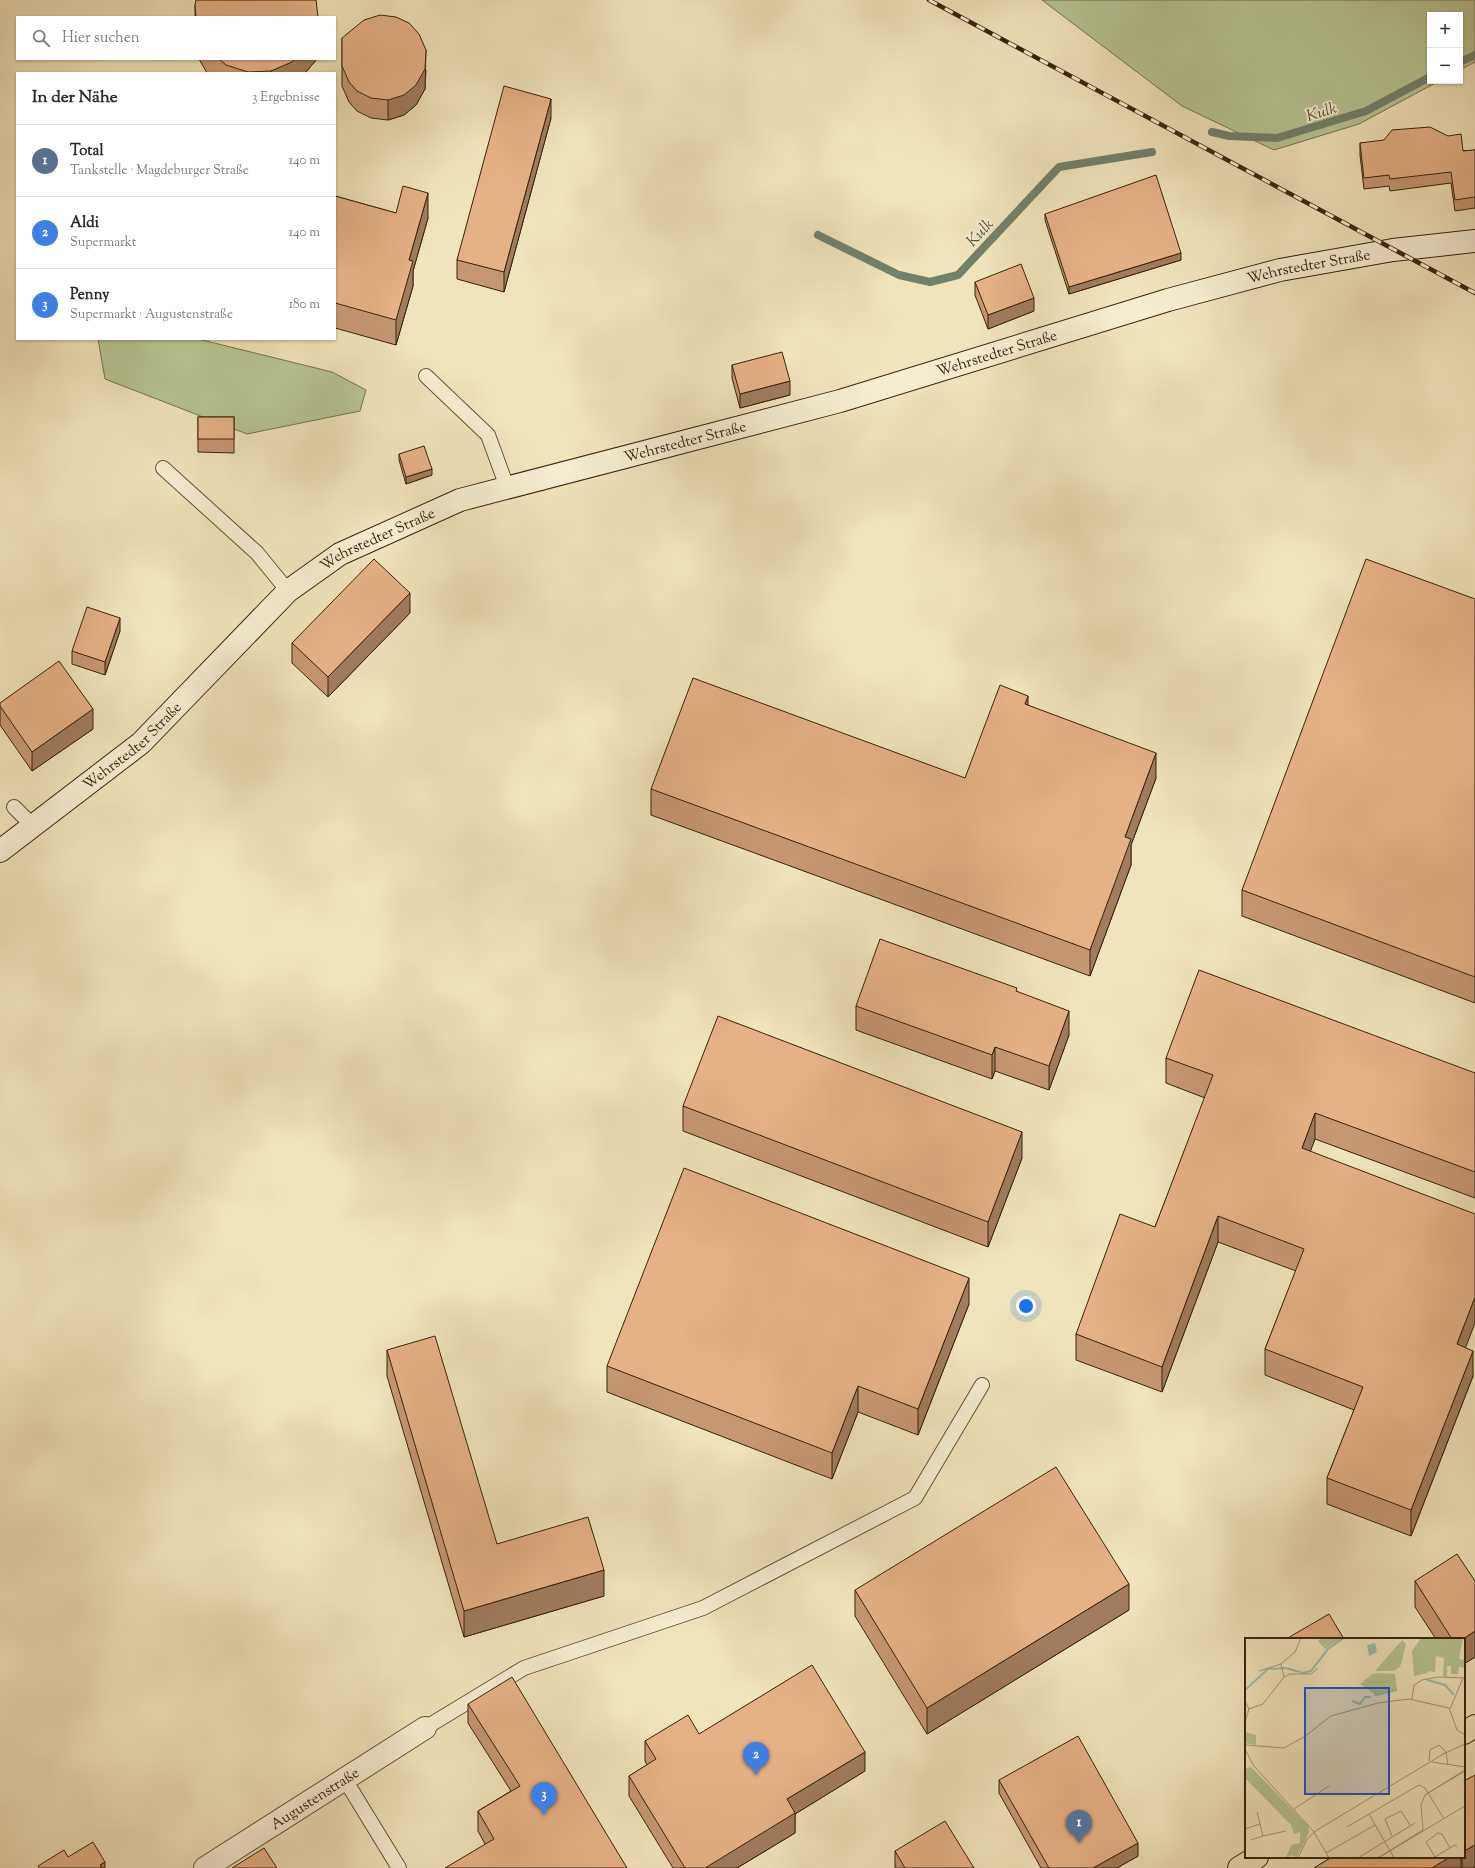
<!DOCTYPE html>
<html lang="de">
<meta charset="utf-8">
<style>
body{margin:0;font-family:"Sorts Mill Goudy",serif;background:#f2f2f3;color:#2b2b33}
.controls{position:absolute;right:12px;top:12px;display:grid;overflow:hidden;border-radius:0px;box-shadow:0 1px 3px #0004}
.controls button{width:36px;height:36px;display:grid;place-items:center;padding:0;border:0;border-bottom:1px solid #e1e1e2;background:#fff;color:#2b2b33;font:20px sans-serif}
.you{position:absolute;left:1026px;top:1306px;width:14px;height:14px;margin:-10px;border:3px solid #fff;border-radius:50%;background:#1a73e8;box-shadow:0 0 0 6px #1a73e833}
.badge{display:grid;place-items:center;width:26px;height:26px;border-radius:50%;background:#8f2418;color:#fff;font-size:13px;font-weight:700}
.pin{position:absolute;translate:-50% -33px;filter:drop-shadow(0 1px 2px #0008)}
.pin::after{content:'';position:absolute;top:21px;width:14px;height:12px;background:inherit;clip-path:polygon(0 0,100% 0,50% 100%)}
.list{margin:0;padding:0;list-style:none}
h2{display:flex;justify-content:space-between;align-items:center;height:52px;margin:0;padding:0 16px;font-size:17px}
h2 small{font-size:13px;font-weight:400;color:#7c7c81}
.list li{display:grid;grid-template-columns:26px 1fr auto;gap:12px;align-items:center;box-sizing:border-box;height:72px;padding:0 16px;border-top:1px solid #e1e1e2}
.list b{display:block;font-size:15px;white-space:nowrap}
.list p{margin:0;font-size:13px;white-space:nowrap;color:#7c7c81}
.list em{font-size:13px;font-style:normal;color:#7c7c81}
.icon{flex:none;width:22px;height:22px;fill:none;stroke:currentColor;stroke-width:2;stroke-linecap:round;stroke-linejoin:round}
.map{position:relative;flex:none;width:1475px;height:1868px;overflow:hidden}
.search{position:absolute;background:#fff;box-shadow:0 1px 3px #0004;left:16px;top:16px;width:320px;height:44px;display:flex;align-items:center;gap:10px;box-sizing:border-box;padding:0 14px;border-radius:0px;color:#7c7c81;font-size:15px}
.panel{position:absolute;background:#fff;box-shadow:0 1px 3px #0004;left:16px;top:72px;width:320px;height:268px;border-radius:0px}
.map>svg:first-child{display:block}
.green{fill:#b6c592;stroke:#76744e}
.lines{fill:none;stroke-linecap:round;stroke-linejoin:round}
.stream{stroke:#72816c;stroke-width:8}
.lane-casing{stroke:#655436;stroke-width:16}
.street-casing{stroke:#655436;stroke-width:24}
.secondary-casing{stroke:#37240a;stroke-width:24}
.primary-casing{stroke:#37240a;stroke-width:24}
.lane{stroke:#f5edd2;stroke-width:14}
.street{stroke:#f5edd2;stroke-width:22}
.secondary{stroke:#f5edd2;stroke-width:22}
.primary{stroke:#f0e4ba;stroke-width:22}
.rail-casing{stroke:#37240a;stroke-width:4.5}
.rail{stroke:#f5edd2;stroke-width:3;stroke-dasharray:9;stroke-linecap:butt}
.wall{fill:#c69872;stroke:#37240a}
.shaded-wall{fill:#a17c5d;stroke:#37240a}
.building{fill:#e6b185;stroke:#37240a}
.labels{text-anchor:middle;stroke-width:3.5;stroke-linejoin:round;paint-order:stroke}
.street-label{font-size:15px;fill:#37240a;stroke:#f5edd2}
.water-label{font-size:16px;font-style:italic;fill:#55523b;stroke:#f5edd2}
.inset-river{fill:none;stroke:#9abfae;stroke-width:2}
.inset-road{fill:none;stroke:#a69774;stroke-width:1}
.view{fill:#1d4ed8;fill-opacity:0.15;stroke:#1d4ed8;stroke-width:2}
.inset-edge{fill:none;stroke:#37240a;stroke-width:2}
</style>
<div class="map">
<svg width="1475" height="1868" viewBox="0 0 1475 1868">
<rect width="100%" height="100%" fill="#f0e4ba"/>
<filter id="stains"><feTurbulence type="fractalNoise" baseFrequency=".005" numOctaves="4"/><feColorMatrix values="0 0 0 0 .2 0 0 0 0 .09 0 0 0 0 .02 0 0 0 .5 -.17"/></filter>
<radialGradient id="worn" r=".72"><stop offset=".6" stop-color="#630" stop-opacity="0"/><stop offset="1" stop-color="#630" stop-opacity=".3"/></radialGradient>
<g class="green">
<path d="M 1042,0 L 1475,0 L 1475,62 L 1460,70 L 1460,15 L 1430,15 L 1430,81 L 1439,81 L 1359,124 L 1274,150 L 1182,106 Z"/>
<path d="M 98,339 L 198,339 L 332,372 L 366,390 L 360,411 L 247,434 L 105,379 Z"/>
</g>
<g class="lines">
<g class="stream">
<path d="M 1460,62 L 1475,55"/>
<path d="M 1212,132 L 1229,136 L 1277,138 L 1366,111 L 1430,77"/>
<path d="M 818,235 L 899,275 L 930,282 L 958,275 L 1059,167 L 1152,152"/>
</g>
<defs>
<g id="lane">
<path d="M 426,376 L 488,435 L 507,487"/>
<path d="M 163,468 L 257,553 L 288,591"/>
<path d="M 14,807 L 33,826"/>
<path d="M 425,1728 L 524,1668 L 703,1608 L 915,1498 L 982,1385"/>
<path d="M 344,1778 L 399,1868"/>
</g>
<g id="street">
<path id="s1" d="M 205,1868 L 425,1728"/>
</g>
<g id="secondary">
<path id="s2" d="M 0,851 L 141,743 L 288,591 L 340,554 L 460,500 L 840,401 L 1168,300 L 1280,270 L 1393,250 L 1475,241"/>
</g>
<g id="primary">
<path d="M 1464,1733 L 1475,1726"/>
<path d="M 1239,1868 L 1257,1857"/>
</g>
</defs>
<use href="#lane" class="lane-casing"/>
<use href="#street" class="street-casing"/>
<use href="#secondary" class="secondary-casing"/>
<use href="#primary" class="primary-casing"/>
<use href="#lane" class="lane"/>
<use href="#street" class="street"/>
<use href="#secondary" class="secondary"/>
<use href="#primary" class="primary"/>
<defs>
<path id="rail" d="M 929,0 L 1475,293"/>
</defs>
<use href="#rail" class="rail-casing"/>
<use href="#rail" class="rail"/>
</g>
<g class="wall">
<path d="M 195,5 L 318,17 L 195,17 Z"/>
<path d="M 342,38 L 426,70 L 425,89 L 416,105 L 404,115 L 388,120 L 371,118 L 357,111 L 349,102 L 342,86 Z"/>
<path d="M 199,59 L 317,59 L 305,73 L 207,73 Z"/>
<path d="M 551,118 L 504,292 L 457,279 L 457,260 Z"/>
<path d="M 1360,143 L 1463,151 L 1475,150 L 1475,208 L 1455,211 L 1451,183 L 1390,191 L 1389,186 L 1364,189 L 1360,155 Z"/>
<path d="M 335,196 L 396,213 L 428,218 L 413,271 L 413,286 L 396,345 L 335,328 Z"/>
<path d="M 1045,214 L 1181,260 L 1069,294 L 1045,220 Z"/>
<path d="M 975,282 L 1034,311 L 988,329 L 975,295 Z"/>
<path d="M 732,365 L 790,395 L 740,408 L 732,378 Z"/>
<path d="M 198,417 L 234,417 L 234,453 L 198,452 Z"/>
<path d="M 399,454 L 432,475 L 406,484 L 399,460 Z"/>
<path d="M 1475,599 L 1475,1003 L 1242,916 L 1242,890 Z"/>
<path d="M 410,613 L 328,697 L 292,663 L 292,643 Z"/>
<path d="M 120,631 L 105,675 L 72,664 L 72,651 Z"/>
<path d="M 0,703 L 93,729 L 32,771 L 0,725 Z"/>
<path d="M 1028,705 L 1156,778 L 1131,845 L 1131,865 L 1090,976 L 651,815 L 651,789 L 965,778 Z"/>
<path d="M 1017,991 L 1069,1035 L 1049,1090 L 995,1071 L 992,1079 L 856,1030 L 856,1006 Z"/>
<path d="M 1166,1058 L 1475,1073 L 1475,1198 L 1315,1139 L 1310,1151 L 1465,1348 L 1473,1376 L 1411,1536 L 1327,1504 L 1327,1478 L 1354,1410 L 1265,1375 L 1265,1349 L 1296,1271 L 1218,1242 L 1162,1392 L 1076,1360 L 1076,1334 L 1155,1227 L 1205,1098 L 1166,1083 Z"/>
<path d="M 683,1106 L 1022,1158 L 988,1247 L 683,1131 Z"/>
<path d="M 969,1304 L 918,1435 L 858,1412 L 832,1479 L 607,1392 L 607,1366 Z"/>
<path d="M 387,1350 L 497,1544 L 604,1596 L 464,1637 L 387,1376 Z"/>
<path d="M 1415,1581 L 1475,1581 L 1475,1657 L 1464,1664 L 1464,1639 L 1436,1639 L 1415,1607 Z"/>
<path d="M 855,1590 L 1129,1610 L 927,1734 L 855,1616 Z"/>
<path d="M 468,1704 L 627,1868 L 485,1844 L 478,1831 L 478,1811 L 511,1791 L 468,1723 Z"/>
<path d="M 699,1734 L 865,1771 L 795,1814 L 795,1833 L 737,1868 L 673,1868 L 629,1796 L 629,1776 L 647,1765 L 645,1761 L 645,1741 Z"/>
<path d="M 1475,1775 L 1475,1867 L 1473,1868 L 1314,1868 L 1332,1857 L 1464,1857 Z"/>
<path d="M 999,1780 L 1138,1856 L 1117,1868 L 1041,1868 L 999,1793 Z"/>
<path d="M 895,1851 L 974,1868 L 895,1868 Z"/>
</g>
<g class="shaded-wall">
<path d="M 426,50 L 425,89 L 416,105 L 404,115 L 388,120 L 388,100 Z"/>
<path d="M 294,59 L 317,59 L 305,73 L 271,73 L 271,71 Z"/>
<path d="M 551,99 L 551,118 L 504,292 L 504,272 Z"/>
<path d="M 428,193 L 428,218 L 413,271 L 413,286 L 396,345 L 396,320 L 409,260 Z"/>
<path d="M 1181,253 L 1181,260 L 1069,294 L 1069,287 Z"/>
<path d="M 1034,298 L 1034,311 L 988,329 L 988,315 Z"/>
<path d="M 790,381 L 790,395 L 740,408 L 740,394 Z"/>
<path d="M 432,469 L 432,475 L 406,484 L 406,477 Z"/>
<path d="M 410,593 L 410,613 L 328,697 L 328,677 Z"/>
<path d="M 120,618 L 120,631 L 105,675 L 105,662 Z"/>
<path d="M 1028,696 L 1028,721 L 1025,704 Z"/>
<path d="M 93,709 L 93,729 L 32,771 L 32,752 Z"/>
<path d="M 1156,753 L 1156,778 L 1131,845 L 1131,865 L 1090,976 L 1090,950 L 1125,837 Z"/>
<path d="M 1069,1011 L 1069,1035 L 1049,1090 L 1049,1066 Z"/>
<path d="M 995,1047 L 995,1071 L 992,1079 L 992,1055 Z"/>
<path d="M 1315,1113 L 1315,1139 L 1302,1174 L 1302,1148 Z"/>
<path d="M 1022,1132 L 1022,1158 L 988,1247 L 988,1222 Z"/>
<path d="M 1218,1216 L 1218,1242 L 1162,1392 L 1162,1367 Z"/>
<path d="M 969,1278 L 969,1304 L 918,1435 L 918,1409 Z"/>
<path d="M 1475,1297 L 1475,1323 L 1457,1370 L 1457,1344 Z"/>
<path d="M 1473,1351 L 1473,1376 L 1411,1536 L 1411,1510 Z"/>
<path d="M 858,1386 L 858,1412 L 832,1479 L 832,1453 Z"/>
<path d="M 604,1570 L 604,1596 L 464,1637 L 464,1611 Z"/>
<path d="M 1129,1584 L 1129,1610 L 927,1734 L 927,1708 Z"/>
<path d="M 1475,1631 L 1475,1657 L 1464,1664 L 1464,1639 L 1463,1639 Z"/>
<path d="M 865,1752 L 865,1771 L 795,1814 L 795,1833 L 737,1868 L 705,1868 L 787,1799 Z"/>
<path d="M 1138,1843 L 1138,1856 L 1117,1868 L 1093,1868 Z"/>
<path d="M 1475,1845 L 1475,1867 L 1473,1868 L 1462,1868 L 1462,1857 L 1464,1857 L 1464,1851 Z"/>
<path d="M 1450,1857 L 1461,1857 L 1461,1868 L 1432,1868 Z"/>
<path d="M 105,1862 L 105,1868 L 100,1868 L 100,1865 Z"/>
</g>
<g class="building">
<path d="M 196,0 L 316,0 L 318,17 L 196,17 L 195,5 Z"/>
<path d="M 380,15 L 396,17 L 409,23 L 419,34 L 426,50 L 425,69 L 416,85 L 404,95 L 388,100 L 371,98 L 357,91 L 349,82 L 342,66 L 342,38 L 364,20 Z"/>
<path d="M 219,59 L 294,59 L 292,62 L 271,71 L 248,72 L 226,65 Z"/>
<path d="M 504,86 L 551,99 L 504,272 L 457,260 Z"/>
<path d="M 1430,127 L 1448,136 L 1461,134 L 1463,151 L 1475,150 L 1475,197 L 1455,200 L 1451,172 L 1390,179 L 1389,175 L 1364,178 L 1360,143 L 1384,140 L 1392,130 Z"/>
<path d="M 1156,175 L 1181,253 L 1069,287 L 1045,214 Z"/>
<path d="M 403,186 L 428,193 L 409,260 L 413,261 L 396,320 L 335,303 L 335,196 L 396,213 Z"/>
<path d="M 1021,264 L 1034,298 L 988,315 L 975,282 Z"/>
<path d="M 782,352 L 790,381 L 740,394 L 732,365 Z"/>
<rect x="198" y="417" width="36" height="22"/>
<path d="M 424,446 L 432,469 L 406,477 L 399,454 Z"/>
<path d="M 374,559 L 410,593 L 328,677 L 292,643 Z"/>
<path d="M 1366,559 L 1475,599 L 1475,977 L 1242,890 Z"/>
<path d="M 87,607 L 120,618 L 105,662 L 72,651 Z"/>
<path d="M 59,661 L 93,709 L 32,752 L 0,706 L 0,703 Z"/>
<path d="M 693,678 L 965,778 L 1000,685 L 1028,696 L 1025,704 L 1156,753 L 1125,837 L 1131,839 L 1090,950 L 651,789 Z"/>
<path d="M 880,939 L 1017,988 L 1016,991 L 1069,1011 L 1049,1066 L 995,1047 L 992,1055 L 856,1006 Z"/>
<path d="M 1199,970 L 1475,1073 L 1475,1172 L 1315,1113 L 1302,1148 L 1475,1214 L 1475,1297 L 1457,1344 L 1473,1351 L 1411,1510 L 1327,1478 L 1363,1387 L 1265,1349 L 1304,1249 L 1218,1216 L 1162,1367 L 1076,1334 L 1120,1214 L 1155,1227 L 1213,1075 L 1166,1058 Z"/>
<path d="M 718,1016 L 1022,1132 L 988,1222 L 683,1106 Z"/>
<path d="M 684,1168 L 969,1278 L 918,1409 L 858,1386 L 832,1453 L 607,1366 Z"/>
<path d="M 435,1336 L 497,1544 L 588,1517 L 604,1570 L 464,1611 L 387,1350 Z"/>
<path d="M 1056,1467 L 1129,1584 L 927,1708 L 855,1590 Z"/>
<path d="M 1457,1554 L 1475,1581 L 1475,1631 L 1463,1639 L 1452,1639 L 1415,1581 Z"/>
<path d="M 1329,1614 L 1344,1639 L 1286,1639 Z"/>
<path d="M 812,1665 L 865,1752 L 787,1799 L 795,1813 L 705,1868 L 685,1868 L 629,1776 L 656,1759 L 645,1741 L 688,1715 L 699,1734 Z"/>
<path d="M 512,1677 L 627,1868 L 445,1868 L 494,1839 L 478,1811 L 520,1786 L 468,1704 Z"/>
<path d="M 1078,1736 L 1138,1843 L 1093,1868 L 1049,1868 L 999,1780 Z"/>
<path d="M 1475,1775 L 1475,1845 L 1464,1851 L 1464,1781 Z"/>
<path d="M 945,1821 L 974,1868 L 905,1868 L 895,1851 Z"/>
<path d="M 93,1842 L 105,1862 L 100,1865 L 102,1868 L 39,1868 L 38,1866 L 64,1850 L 68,1857 Z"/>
<path d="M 264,1848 L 277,1868 L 232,1868 Z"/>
<path d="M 1332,1857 L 1450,1857 L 1432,1868 L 1314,1868 Z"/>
</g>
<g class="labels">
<g class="street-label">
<text dy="5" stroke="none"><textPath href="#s2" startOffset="1465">Wehrstedter Straße</textPath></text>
<text dy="5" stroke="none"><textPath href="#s2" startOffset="1141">Wehrstedter Straße</textPath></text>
<text dy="5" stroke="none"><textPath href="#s2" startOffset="817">Wehrstedter Straße</textPath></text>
<text dy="5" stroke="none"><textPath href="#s2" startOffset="493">Wehrstedter Straße</textPath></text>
<text dy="5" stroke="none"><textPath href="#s2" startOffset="169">Wehrstedter Straße</textPath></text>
<text dy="5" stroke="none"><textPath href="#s1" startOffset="130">Augustenstraße</textPath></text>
</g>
<g class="water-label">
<text transform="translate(1321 111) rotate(-17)" y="6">Kulk</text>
<text transform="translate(979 232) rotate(-47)" y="6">Kulk</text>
</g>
</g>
<g transform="translate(1245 1638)">
<rect width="220" height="220" fill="#f0e4ba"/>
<path d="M 78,0 L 98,0 L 80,11 L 73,3 ZM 176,0 L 218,0 L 214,21 L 219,22 L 220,30 L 214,29 L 213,36 L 206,36 L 206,28 L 202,28 L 202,39 L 198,38 L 199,20 L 191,18 L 190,34 L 183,33 L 182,35 L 169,38 L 167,13 ZM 157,2 L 161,6 L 155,29 L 149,33 L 130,33 ZM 134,35 L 150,36 L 152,52 L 133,58 L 115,46 L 127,36 ZM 0,94 L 11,97 L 11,107 L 0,105 ZM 4,129 L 7,130 L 63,188 L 64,194 L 52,219 L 47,217 L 41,220 L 46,207 L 55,205 L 55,194 L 49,196 L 46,187 L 0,140 L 0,132 Z" fill="#b6c592"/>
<path d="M 130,5 L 132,14 L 124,18 L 122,7 Z" fill="#9abfae"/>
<path class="inset-river" d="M 182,42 L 200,47 L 209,57M 0,52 L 23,31 L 41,30 L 58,35 L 66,33 L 83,11 L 99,0M 129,57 L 152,52M 107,63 L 115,66 L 120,59 L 126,59"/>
<path class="inset-road" d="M 56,0 L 50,14 L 36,26 L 39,39 L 45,36 L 66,36 L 73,30M 14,33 L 36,26M 167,61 L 169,47 L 177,42 L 193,39 L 220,40M 0,63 L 4,71 L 0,84M 4,71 L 18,66 L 39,39M 205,71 L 218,40M 0,107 L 39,110 L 59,99 L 86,78 L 133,65 L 164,61 L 204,70 L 212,92 L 220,97M 0,111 L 8,127 L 69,194M 198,116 L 220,106M 184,123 L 185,112 L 194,107 L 201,114 L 203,127M 187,124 L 220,129M 183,155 L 220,133M 49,171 L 84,148M 12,174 L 18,198 L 41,193M 124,176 L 149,220M 102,189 L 174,147 L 180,150 L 199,181M 0,191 L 15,186M 69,194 L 84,220M 147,198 L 140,181 L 156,173 L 165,187M 6,202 L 18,198M 81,215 L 130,187M 190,219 L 181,204 L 193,195 L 197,196 L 205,210M 53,220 L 62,201 L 72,192 L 200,115M 113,220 L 170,185M 133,220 L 220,168M 133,220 L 178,192 L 176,167 L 180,157 L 220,132M 188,220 L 210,207 L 212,209"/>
<path class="view" d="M 60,50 L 144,50 L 144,156 L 60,156 Z"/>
<rect width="220" height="220" class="inset-edge"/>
</g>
<rect width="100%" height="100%" filter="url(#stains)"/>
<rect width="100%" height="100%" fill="url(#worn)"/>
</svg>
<div class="controls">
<button>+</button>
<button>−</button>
</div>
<div class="you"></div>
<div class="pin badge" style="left:1079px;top:1843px;background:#5c6f8a">1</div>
<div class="pin badge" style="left:756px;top:1775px;background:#3f7fe0">2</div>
<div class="pin badge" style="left:544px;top:1815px;background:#3f7fe0">3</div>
<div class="search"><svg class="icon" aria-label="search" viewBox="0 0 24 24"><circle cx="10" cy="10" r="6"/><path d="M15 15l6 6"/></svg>Hier suchen</div>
<section class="panel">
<h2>In der Nähe<small>3 Ergebnisse</small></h2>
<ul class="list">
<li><span class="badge" style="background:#5c6f8a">1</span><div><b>Total</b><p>Tankstelle · Magdeburger Straße</p></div><em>140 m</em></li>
<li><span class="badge" style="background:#3f7fe0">2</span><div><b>Aldi</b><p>Supermarkt</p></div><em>140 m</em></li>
<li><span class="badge" style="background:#3f7fe0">3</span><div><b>Penny</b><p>Supermarkt · Augustenstraße</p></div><em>180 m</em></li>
</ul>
</section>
</div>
